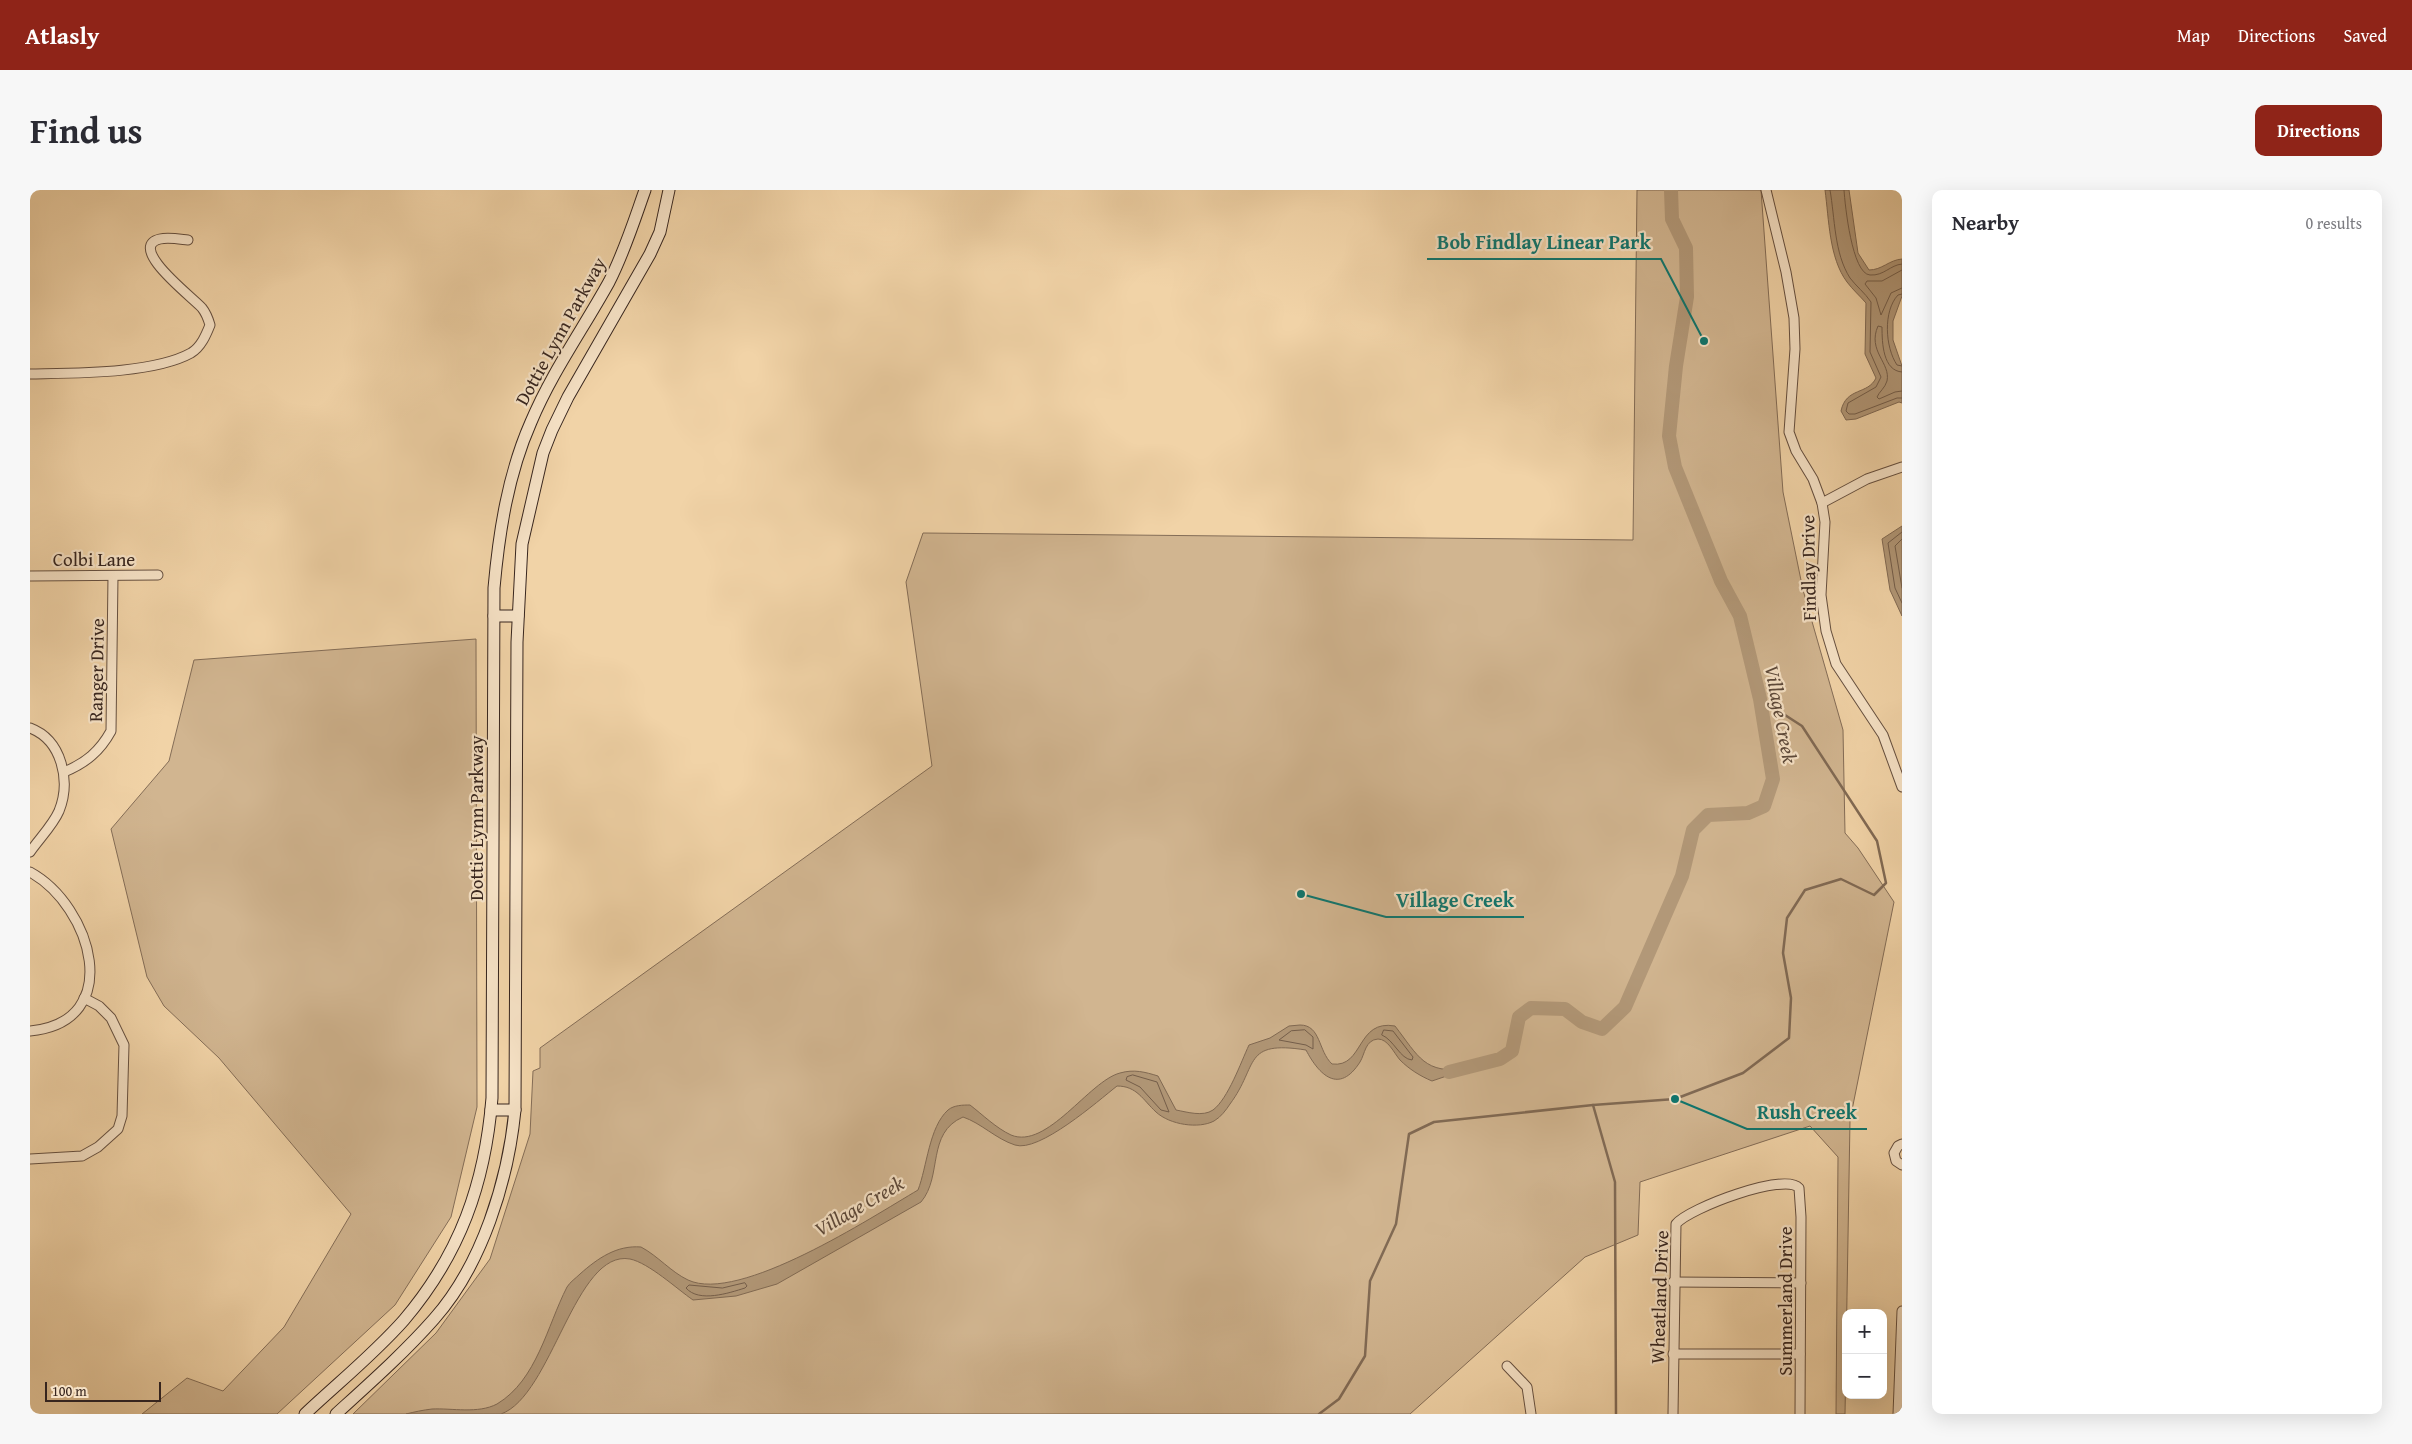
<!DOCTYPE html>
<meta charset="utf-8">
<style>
body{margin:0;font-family:"Gentium Book Plus",serif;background:#f7f7f7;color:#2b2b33}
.controls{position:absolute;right:15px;bottom:15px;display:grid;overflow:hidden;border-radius:10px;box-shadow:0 5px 20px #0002}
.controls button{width:45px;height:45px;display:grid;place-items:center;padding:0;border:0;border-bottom:1px solid #e1e1e2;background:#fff;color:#2b2b33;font:25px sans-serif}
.scale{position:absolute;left:15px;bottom:12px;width:116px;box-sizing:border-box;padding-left:5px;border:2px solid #37251e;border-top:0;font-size:14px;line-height:18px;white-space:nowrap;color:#37251e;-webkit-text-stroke:4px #f6e2c6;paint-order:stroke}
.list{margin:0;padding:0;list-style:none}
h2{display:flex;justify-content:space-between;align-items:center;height:65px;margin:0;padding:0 20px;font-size:21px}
h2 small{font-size:16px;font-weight:400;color:#7c7c81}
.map{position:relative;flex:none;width:1872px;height:1224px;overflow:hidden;border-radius:10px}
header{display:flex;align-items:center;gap:30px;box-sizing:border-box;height:70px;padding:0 25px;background:#8f2418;color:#fff}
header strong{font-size:24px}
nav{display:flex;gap:28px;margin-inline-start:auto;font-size:18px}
.intro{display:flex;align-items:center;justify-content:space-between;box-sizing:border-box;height:120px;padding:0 30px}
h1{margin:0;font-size:35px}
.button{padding:12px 22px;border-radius:10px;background:#8f2418;color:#fff;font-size:18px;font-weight:700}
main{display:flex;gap:30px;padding:0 30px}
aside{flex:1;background:#fff;border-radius:10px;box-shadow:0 5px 20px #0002}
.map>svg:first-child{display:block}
.green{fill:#d1b590;stroke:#846d57}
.water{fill:#b29878;stroke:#816a54}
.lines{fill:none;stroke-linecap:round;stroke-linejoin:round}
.shore{stroke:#745e4b;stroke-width:1}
.stream{stroke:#816a54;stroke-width:2.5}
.river{stroke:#b29878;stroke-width:14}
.minor-casing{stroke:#665040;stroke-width:11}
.secondary-casing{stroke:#37251e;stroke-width:13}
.minor{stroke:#f6e2c6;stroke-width:9}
.secondary{stroke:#f6e2c6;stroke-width:11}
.labels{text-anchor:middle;stroke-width:4.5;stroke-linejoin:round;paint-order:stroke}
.street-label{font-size:19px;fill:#37251e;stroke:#f6e2c6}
.water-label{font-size:20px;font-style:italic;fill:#5c4839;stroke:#f6e2c6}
.leader{fill:none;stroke:#0f766e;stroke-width:2}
.callout-dot{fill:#0f766e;stroke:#f6e2c6;stroke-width:2}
.callout-label{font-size:20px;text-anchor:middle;font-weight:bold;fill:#0f766e;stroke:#f6e2c6;stroke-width:4.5;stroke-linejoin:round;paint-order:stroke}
</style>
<header>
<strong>Atlasly</strong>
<nav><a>Map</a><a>Directions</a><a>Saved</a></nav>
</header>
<div class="intro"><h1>Find us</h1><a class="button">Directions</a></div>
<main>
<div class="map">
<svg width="1872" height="1224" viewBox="0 0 1872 1224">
<rect width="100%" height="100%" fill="#f1d3a7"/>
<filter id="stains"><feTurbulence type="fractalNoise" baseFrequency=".004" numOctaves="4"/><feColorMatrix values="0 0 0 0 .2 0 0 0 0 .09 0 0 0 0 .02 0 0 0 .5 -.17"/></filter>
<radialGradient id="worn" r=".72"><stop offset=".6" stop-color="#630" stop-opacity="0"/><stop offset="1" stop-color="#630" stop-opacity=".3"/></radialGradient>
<g class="green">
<path d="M 1607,0 L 1731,0 L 1753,302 L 1773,400 L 1813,540 L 1815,643 L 1828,658 L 1864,712 L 1820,930 L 1815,1224 L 1806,1224 L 1808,967 L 1780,936 L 1610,992 L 1608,1045 L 1555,1067 L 1380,1224 L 323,1224 L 406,1143 L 460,1069 L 500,944 L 503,881 L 510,878 L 510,858 L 902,576 L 876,392 L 893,343 L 1603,350 Z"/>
<path d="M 446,449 L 447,917 L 421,1027 L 365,1115 L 247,1224 L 112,1224 L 157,1188 L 193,1201 L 254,1137 L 321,1024 L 189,868 L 134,816 L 117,787 L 81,639 L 139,571 L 164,470 Z"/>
</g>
<g class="water">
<path d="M 1795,0 L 1819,0 L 1828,63 L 1839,80 C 1852,80 1859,70 1872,69 L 1872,106 L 1863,131 L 1863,150 L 1872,176 L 1872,213 L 1869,212 L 1826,229 L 1816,230 L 1811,221 C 1816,197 1838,205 1846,188 L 1835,164 L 1836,113 C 1830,106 1823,100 1817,92 C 1799,68 1799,29 1795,0 Z"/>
<path d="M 1872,336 L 1872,426 L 1860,400 L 1852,349 Z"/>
<path d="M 1270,835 C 1291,835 1288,861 1302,874 C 1334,878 1326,829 1365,836 C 1389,867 1394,884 1437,879 L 1402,891 C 1390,886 1379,879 1370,870 C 1364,863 1358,849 1348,849 C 1335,850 1335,864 1330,872 C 1309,905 1289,885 1276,860 C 1212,850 1229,875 1200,914 C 1196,920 1191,927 1184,931 C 1169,939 1140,935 1126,922 C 1113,910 1107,896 1087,896 C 1068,911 1009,963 985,955 C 966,949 951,933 933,927 C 896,943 913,986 891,1012 L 747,1094 L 706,1106 L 663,1110 C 647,1099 619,1073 600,1069 C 545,1059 522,1206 471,1224 C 465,1224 455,1224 448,1224 C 424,1224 400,1224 376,1224 C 384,1222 393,1220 402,1219 C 422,1218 448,1224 467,1214 C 507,1190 517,1136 537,1097 C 540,1092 546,1088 550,1084 C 568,1068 587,1055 611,1057 C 628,1066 641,1082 658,1090 C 709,1114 842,1027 888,1000 C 897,977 899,937 918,920 C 924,915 933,915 940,915 C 953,925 966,938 981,945 C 1017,960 1059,891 1090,883 C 1104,879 1115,882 1128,886 L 1146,920 C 1157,922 1173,927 1183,920 C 1198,909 1211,872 1219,855 L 1240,848 L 1259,836 Z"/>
</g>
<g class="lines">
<g class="shore">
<path d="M 1800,0 C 1805,28 1804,63 1820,88 C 1826,96 1835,103 1841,112 L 1840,162 L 1851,187 L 1846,197 L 1818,213 L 1816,221 L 1819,224 L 1825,224 L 1867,208 L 1872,208"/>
<path d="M 1814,0 C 1815,15 1822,84 1840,85 C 1854,86 1860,75 1872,74"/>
<path d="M 1872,80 L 1852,91 L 1837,91 L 1835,94 L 1846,108 L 1851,125 L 1861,103 L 1872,98"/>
<path d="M 1872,104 L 1868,105 C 1853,121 1855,157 1867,175 L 1872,176"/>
<path d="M 1872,182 C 1853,181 1852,153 1852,137 L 1848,136 C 1837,161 1861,173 1857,191 C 1855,198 1849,202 1847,207 L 1849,209 L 1865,202 L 1872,201"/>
<path d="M 1872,342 L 1858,353 L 1865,398 L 1872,413"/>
<path d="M 1872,349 L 1865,356 L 1872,398"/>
<path d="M 1275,840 L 1283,847 L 1283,859 L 1276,855 L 1249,850 L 1261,841 Z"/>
<path d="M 1354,840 L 1363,841 L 1383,867 L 1382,870 C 1370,869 1364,850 1352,845 Z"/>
<path d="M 1103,885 L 1127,892 L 1139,922 L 1131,920 L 1110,897 L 1096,890 L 1097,887 Z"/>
<path d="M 715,1093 L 717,1096 L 715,1098 C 699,1103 669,1113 656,1098 L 659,1095 L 692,1098 Z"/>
</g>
<g class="stream">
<path d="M 1563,915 L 1585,992 L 1586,1224"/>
<path d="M 1289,1224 L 1309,1209 L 1335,1166 L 1340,1091 L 1366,1034 L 1379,944 L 1404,932 L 1563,915 L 1645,909 L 1713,883 L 1759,848 L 1761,808 L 1753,763 L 1757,728 L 1775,700 L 1811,689 L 1844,705 L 1856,693 L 1847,651 L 1772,536 L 1730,509"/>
</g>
<path class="river" d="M 1419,882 L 1470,869 L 1482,861 L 1489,827 L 1501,818 L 1535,819 L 1552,832 L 1572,839 L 1595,817 L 1652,686 L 1663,640 L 1678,625 L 1718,623 L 1734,616 L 1743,589 L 1730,509 L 1710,426 L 1691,391 L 1645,277 L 1639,246 L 1646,176 L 1657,107 L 1656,58 L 1642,29 L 1641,0"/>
<defs>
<g id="minor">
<path d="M 1736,0 L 1756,82 L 1764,128 L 1765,159 L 1759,242 L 1766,261 L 1783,289 L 1792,313 L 1795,332 L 1791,405 L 1796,441 L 1806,474 L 1853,545 L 1872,597"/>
<path d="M 0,184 C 44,183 123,184 161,163 C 171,157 176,145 180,135 C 178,128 176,123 172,118 C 166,110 95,57 130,49 C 138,47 149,49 158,50"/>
<path d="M 1792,313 L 1837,289 L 1872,277"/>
<path d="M 0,386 L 128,385"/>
<path d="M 0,538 C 32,550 41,591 29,621 C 23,635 9,649 0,662"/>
<path d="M 34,582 C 56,573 70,561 81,541 L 83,386"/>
<path d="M 0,682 C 62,716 96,832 0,841"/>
<path d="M 1872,954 L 1868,956 L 1864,963 L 1866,971 L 1872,975"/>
<path d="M 0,969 L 52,966 L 68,957 L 88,939 L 92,926 L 94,855 L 81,828 L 69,816 L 54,808"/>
<path d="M 1643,1092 L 1771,1093"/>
<path d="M 1643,1164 L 1770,1164"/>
<path d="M 1477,1176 L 1497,1197 L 1501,1224"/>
<path d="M 1643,1224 L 1646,1034 C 1659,1018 1755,982 1769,998 L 1771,1027 L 1770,1224"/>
<path d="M 1868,1224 L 1872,1121"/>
</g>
<g id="secondary">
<path d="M 464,426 L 488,426"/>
<path d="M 461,920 L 485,920"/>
<path d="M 275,1224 C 308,1193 344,1164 374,1130 C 430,1064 455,994 462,908 L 464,398 C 469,342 478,284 501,232 C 522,182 553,139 579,92 C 594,63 604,31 615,0"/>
<path d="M 306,1224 C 339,1194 374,1163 404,1129 C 452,1075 478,991 485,920 L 487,452 L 492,354 L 513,263 L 522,240 L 538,207 L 620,64 L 630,42 L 639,0"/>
</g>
</defs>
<use href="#minor" class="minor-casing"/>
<use href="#secondary" class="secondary-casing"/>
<use href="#minor" class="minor"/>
<use href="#secondary" class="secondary"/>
</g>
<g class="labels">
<g class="street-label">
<text transform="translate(530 141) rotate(-61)" y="7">Dottie Lynn Parkway</text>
<text x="64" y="376">Colbi Lane</text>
<text transform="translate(1778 378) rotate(-91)" y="7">Findlay Drive</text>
<text transform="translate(66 480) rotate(-89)" y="7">Ranger Drive</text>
<text transform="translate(446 628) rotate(-90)" y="7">Dottie Lynn Parkway</text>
<text transform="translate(1629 1107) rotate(-88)" y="7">Wheatland Drive</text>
<text transform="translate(1755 1111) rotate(-90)" y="7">Summerland Drive</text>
</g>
<g class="water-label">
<text transform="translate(1751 524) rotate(79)" y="7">Village Creek</text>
<text transform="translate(829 1016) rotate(-30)" y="7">Village Creek</text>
</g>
</g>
<path class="leader" d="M1674 151L1631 69H1397M1271 704L1356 727H1494M1645 909L1717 939H1837"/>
<g class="callout-dot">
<circle cx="1674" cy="151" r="5"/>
<circle cx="1271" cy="704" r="5"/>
<circle cx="1645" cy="909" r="5"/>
</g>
<g class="callout-label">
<text x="1514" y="59">Bob Findlay Linear Park</text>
<text x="1425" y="717">Village Creek</text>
<text x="1777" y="929">Rush Creek</text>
</g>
<rect width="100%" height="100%" filter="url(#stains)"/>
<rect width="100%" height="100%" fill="url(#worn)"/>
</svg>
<div class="controls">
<button>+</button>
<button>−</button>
</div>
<div class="scale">100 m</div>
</div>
<aside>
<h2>Nearby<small>0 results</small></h2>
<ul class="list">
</ul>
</aside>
</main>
